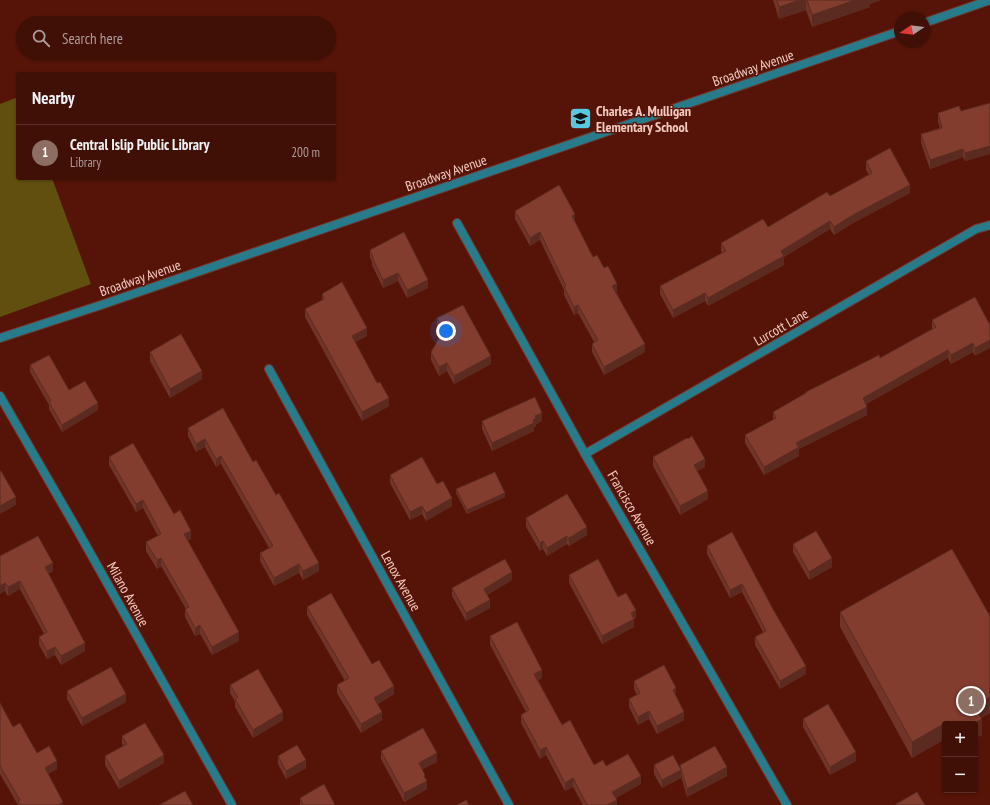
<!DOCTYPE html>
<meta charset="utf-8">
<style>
body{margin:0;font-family:"PT Sans Narrow",sans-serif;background:#471810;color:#f1f3f6}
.controls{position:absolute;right:12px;bottom:12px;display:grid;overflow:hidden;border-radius:4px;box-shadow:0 1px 3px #0004}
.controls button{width:36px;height:36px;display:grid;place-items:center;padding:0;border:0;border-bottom:1px solid #592f28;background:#400f06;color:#f1f3f6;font:20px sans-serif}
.compass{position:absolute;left:894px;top:12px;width:36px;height:36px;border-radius:50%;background:#400f06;box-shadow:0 1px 3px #0004;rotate:257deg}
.you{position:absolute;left:446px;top:331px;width:14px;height:14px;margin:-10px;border:3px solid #fff;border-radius:50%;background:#1a73e8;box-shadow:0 0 0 6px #1a73e833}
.badge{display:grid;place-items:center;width:26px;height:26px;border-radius:50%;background:#2563eb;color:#fff;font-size:13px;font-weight:700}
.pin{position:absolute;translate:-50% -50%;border:2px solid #fff;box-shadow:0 1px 4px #0006}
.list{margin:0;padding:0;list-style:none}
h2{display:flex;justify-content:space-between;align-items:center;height:52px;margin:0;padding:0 16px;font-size:17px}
h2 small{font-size:13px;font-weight:400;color:#ae9c9b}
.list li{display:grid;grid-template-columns:26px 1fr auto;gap:12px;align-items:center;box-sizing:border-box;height:56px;padding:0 16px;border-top:1px solid #592f28}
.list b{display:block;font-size:15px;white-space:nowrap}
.list p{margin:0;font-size:13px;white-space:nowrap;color:#ae9c9b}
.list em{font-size:13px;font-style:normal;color:#ae9c9b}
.icon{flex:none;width:22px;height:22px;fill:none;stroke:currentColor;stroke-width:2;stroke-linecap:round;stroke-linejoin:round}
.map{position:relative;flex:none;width:990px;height:805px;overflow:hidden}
.search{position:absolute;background:#400f06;box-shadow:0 1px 3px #0004;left:16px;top:16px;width:320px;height:44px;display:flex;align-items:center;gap:10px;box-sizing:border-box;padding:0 14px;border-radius:22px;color:#ae9c9b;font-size:15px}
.panel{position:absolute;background:#400f06;box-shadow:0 1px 3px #0004;left:16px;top:72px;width:320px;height:108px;border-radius:4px}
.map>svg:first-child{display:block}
.green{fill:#604f0e}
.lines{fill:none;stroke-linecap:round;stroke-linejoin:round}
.street-casing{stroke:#733529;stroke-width:10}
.street{stroke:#287b8a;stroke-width:8}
.wall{fill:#703428}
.shaded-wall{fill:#5b2b21}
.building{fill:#823d2f;stroke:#5b2b21}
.labels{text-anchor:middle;stroke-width:3;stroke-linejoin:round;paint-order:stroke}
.street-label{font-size:14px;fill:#f5cbc2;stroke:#561408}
.poi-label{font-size:14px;font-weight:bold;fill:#f5cbc2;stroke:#561408;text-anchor:start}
</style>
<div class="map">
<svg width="990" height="805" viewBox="0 0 990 805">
<rect width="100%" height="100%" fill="#561408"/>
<path class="green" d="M 18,97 L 18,178 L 52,178 L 91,284 L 0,317 L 0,104 Z"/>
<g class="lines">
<defs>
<g id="street">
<path d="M 924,23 L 990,0"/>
<path d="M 457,223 L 585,454 L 787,805"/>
<path d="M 0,338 L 101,305 L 900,31"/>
<path d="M 269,369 L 509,805"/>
<path d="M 0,396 L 75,526 L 232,805"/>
<path d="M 585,454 L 976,229 L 990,225"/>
</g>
</defs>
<use href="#street" class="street-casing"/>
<use href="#street" class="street"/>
</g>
<g class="wall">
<path d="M 773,0 L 881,0 L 870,4 L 870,7 L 812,27 L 806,10 L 779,19 Z"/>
<path d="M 990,103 L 990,154 L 965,161 L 963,157 L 930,169 L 921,143 L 921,134 L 940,128 L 938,122 L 938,113 L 961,111 Z"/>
<path d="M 866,161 L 910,193 L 853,223 L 834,235 L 830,229 L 784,257 L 784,265 L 708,306 L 705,301 L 673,318 L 660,294 L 660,286 L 722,253 L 721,251 L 721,243 L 768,227 L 830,196 L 869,175 L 866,170 Z"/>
<path d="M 515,211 L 575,222 L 593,257 L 617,293 L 645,352 L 604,375 L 592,352 L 592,344 L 594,342 L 578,313 L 574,315 L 564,295 L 564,290 L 540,240 L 530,246 L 515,219 Z"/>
<path d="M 370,250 L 428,288 L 407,298 L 398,281 L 383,288 L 372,265 L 372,262 L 370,258 Z"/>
<path d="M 322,294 L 367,336 L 355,342 L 389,406 L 362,421 L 305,317 L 305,309 L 322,300 Z"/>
<path d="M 437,318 L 491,364 L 454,384 L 447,371 L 439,376 L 431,360 L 431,352 L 441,334 L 437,327 Z"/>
<path d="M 932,320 L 990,325 L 975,356 L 973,352 L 951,364 L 948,358 L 866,404 L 867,415 L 799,449 L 799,456 L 764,475 L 745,443 L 745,435 L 773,420 L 773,412 L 806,393 L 806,392 L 880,358 L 932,329 Z"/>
<path d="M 150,352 L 202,379 L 170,398 L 150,361 Z"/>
<path d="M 30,365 L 69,390 L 98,410 L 62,432 L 49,409 L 49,405 L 30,372 Z"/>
<path d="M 482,421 L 542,421 L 536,424 L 536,426 L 534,427 L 534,431 L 492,451 L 482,429 Z"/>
<path d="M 188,428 L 253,462 L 319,571 L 303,580 L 299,573 L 274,586 L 260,561 L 260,553 L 269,548 L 221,464 L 216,467 L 205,447 L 196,452 L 188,436 Z"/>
<path d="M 109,457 L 174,514 L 191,539 L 188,541 L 239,641 L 212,655 L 200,634 L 195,636 L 185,617 L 185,609 L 186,609 L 161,566 L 157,569 L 146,551 L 146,542 L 158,536 L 143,508 L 136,512 L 109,465 Z"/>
<path d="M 653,457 L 705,467 L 697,471 L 708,499 L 680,515 L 653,466 Z"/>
<path d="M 390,475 L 437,484 L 452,506 L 426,521 L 422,514 L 410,520 L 390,483 Z"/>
<path d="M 456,489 L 505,497 L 467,514 L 456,493 Z"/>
<path d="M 526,518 L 587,535 L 569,546 L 567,544 L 547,556 L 543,549 L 540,551 L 526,527 Z"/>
<path d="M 793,544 L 832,567 L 809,580 L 793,552 Z"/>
<path d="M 707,546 L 774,612 L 806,674 L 780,689 L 755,645 L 755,637 L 763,632 L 742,592 L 730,598 L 707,554 Z"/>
<path d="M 0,556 L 53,571 L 48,574 L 85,651 L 61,665 L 55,655 L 47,659 L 39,645 L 39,637 L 44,634 L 20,589 L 8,596 L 5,591 Z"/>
<path d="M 569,575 L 618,597 L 636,618 L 634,619 L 634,627 L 602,644 L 569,583 Z"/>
<path d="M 512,580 L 487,595 L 490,608 L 466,621 L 452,596 L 452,588 Z"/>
<path d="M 307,607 L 372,664 L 394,694 L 378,704 L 382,720 L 361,733 L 337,693 L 337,685 L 345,681 L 307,615 Z"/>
<path d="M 840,612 L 990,616 L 990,713 L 981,718 L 982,735 L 975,724 L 945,724 L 945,739 L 912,758 L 840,627 Z"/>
<path d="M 490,636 L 542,678 L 538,680 L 562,725 L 594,765 L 606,766 L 641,784 L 616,798 L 617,805 L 583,805 L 573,787 L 565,791 L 546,755 L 540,759 L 521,723 L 521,715 L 526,712 L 490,645 Z"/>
<path d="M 634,681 L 676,696 L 684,720 L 657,734 L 649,719 L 638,725 L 629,707 L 629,699 L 637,695 L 634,689 Z"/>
<path d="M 230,685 L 283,720 L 253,738 L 235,707 L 235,701 L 230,693 Z"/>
<path d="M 67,691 L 126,702 L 82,726 L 67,699 Z"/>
<path d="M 0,703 L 13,727 L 37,753 L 57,769 L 48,774 L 63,805 L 18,805 L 0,774 Z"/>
<path d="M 803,719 L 856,761 L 830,775 L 803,727 Z"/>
<path d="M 122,736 L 164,763 L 119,789 L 105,765 L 105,756 L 123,746 L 122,744 Z"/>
<path d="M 381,751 L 437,762 L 422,769 L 427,789 L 404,802 L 381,759 Z"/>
<path d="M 278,756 L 306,768 L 286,779 L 278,764 Z"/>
<path d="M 654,765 L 680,769 L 680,765 L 727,776 L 687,797 L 681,776 L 681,778 L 662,788 L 654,774 Z"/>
<path d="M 300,798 L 335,805 L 300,805 Z"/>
</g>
<g class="shaded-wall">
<path d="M 800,0 L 806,0 L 806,10 L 779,19 L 779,7 Z"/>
<path d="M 855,0 L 881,0 L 870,4 L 870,7 L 812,27 L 812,15 Z"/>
<path d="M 990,146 L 990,154 L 965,161 L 965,153 Z"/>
<path d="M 963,149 L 963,157 L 930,169 L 930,160 Z"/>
<path d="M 910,185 L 910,193 L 853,223 L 834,235 L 834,227 L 853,215 Z"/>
<path d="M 575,214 L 575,222 L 572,224 L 572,216 Z"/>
<path d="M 830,221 L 830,229 L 784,257 L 784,265 L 708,306 L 708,298 L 781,251 Z"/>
<path d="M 540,232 L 540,240 L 530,246 L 530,238 Z"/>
<path d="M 398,273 L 398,281 L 383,288 L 383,280 Z"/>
<path d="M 428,280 L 428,288 L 407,298 L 407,290 Z"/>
<path d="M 617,284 L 617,293 L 612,295 L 612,286 Z"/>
<path d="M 705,293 L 705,301 L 673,318 L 673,310 Z"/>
<path d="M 578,305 L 578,313 L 574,315 L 574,307 Z"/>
<path d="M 367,328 L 367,336 L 352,344 L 352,336 Z"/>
<path d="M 990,340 L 990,348 L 975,356 L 975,348 Z"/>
<path d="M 973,343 L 973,352 L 951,364 L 951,355 Z"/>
<path d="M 645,344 L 645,352 L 604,375 L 604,367 Z"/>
<path d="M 948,350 L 948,358 L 863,406 L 863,398 Z"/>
<path d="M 491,356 L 491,364 L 454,384 L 454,376 Z"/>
<path d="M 447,363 L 447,371 L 439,376 L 439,367 Z"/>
<path d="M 202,371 L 202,379 L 170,398 L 170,389 Z"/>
<path d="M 389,398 L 389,406 L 362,421 L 362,412 Z"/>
<path d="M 98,403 L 98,410 L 62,432 L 62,425 Z"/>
<path d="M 867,407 L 867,415 L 799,449 L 799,456 L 764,475 L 764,467 L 796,443 Z"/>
<path d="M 542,413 L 542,421 L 536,424 L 536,426 L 534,427 L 534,431 L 492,451 L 492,443 L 533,420 L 535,416 Z"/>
<path d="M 205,439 L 205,447 L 196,452 L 196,444 Z"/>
<path d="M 221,456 L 221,464 L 216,467 L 216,459 Z"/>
<path d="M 705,459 L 705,467 L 694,473 L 694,465 Z"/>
<path d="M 708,491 L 708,499 L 680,515 L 680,506 Z"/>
<path d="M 505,493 L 505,497 L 467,514 L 467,510 Z"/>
<path d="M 16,497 L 16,505 L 0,514 L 0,506 Z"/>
<path d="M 452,498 L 452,506 L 426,521 L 426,513 Z"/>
<path d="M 143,500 L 143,508 L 136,512 L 136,504 Z"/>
<path d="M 422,506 L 422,514 L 410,520 L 410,512 Z"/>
<path d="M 587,527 L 587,535 L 569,546 L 569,538 Z"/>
<path d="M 191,531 L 191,539 L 184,543 L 184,534 Z"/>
<path d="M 567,536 L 567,544 L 547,556 L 547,548 Z"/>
<path d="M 543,541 L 543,549 L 540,551 L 540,543 Z"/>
<path d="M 161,558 L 161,566 L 157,569 L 157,560 Z"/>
<path d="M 832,558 L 832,567 L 809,580 L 809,572 Z"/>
<path d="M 53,563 L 53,571 L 45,575 L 45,567 Z"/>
<path d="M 319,563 L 319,571 L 303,580 L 303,571 Z"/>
<path d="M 299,564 L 299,573 L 274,586 L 274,578 Z"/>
<path d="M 512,572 L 512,580 L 484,597 L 484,589 Z"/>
<path d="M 20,581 L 20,589 L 8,596 L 8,587 Z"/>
<path d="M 5,583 L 5,591 L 0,594 L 0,586 Z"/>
<path d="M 742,584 L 742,592 L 730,598 L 730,590 Z"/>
<path d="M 490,600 L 490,608 L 466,621 L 466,613 Z"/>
<path d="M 636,610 L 636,618 L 634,619 L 634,627 L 602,644 L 602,636 L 631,613 Z"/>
<path d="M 200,625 L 200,634 L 195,636 L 195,628 Z"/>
<path d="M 239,632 L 239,641 L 212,655 L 212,647 Z"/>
<path d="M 85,643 L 85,651 L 61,665 L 61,656 Z"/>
<path d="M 55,647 L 55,655 L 47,659 L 47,651 Z"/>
<path d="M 806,666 L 806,674 L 780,689 L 780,681 Z"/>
<path d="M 542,670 L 542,678 L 534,682 L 534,674 Z"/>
<path d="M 394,686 L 394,694 L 374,706 L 374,698 Z"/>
<path d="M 676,688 L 676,696 L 673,690 Z"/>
<path d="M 126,694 L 126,702 L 82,726 L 82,718 Z"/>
<path d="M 990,697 L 990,713 L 974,721 L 974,706 Z"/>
<path d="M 649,711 L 649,719 L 638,725 L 638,717 Z"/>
<path d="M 283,712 L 283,720 L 253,738 L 253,730 Z"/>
<path d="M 382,712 L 382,720 L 361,733 L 361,724 Z"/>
<path d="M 684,712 L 684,720 L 657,734 L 657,726 Z"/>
<path d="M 982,719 L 982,735 L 975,739 L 975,724 L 973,724 Z"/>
<path d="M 949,721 L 949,724 L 945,724 L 945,739 L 912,758 L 912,742 Z"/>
<path d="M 546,747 L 546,755 L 540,759 L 540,750 Z"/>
<path d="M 856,752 L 856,761 L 830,775 L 830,767 Z"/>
<path d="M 437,753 L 437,762 L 419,771 L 419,763 Z"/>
<path d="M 164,755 L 164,763 L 119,789 L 119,781 Z"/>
<path d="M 306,760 L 306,768 L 286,779 L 286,771 Z"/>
<path d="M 57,761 L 57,769 L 45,776 L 45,768 Z"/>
<path d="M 727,767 L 727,776 L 687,797 L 687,789 Z"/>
<path d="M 681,770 L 681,778 L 662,788 L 662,780 Z"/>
<path d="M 425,775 L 425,782 L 427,781 L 427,789 L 404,802 L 404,793 L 424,776 Z"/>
<path d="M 641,776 L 641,784 L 612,800 L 612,792 Z"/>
<path d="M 573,778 L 573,787 L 565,791 L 565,783 Z"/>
<path d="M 617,800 L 617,805 L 607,805 Z"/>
<path d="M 63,802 L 63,805 L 58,805 Z"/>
</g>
<g class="building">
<path d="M 777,0 L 800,0 L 779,7 Z"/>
<path d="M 807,0 L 855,0 L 812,15 Z"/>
<path d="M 990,103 L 990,146 L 965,153 L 963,149 L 930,160 L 921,134 L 942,128 L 938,113 L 959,106 L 961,111 Z"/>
<path d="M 890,148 L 910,185 L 853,215 L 834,227 L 830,221 L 781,251 L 784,256 L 708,298 L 705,293 L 673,310 L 660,286 L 726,251 L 721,243 L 763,219 L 768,227 L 827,192 L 830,196 L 872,173 L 866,161 Z"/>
<path d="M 559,185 L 575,214 L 572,216 L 593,257 L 597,255 L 604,268 L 608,266 L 617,284 L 612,286 L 645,344 L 604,367 L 592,344 L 598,340 L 578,305 L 574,307 L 564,287 L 566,286 L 540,232 L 530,238 L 515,211 Z"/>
<path d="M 404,232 L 428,280 L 407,290 L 398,273 L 383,280 L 372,257 L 373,257 L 370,250 Z"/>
<path d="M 342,282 L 367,328 L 352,336 L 377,383 L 380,382 L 389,398 L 362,412 L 305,309 L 324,299 L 322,294 Z"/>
<path d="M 975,297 L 990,325 L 990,340 L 975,348 L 973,343 L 951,355 L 948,350 L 863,398 L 867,407 L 796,443 L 799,447 L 764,467 L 745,435 L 776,418 L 773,412 L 806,393 L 806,392 L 879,355 L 880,358 L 936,327 L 932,320 Z"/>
<path d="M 463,305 L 491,356 L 454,376 L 447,363 L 439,367 L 431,352 L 444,330 L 437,318 Z"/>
<path d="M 181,334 L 202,371 L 170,389 L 150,352 Z"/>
<path d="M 49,355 L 69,390 L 85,381 L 98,403 L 62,425 L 49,402 L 51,401 L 30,365 Z"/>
<path d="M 535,397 L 542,413 L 535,416 L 536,418 L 533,420 L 534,423 L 492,443 L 482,421 Z"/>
<path d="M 223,408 L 253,462 L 256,460 L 276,495 L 279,493 L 319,563 L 303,571 L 299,564 L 274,578 L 260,553 L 273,546 L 221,456 L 216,459 L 205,439 L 196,444 L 188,428 Z"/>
<path d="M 692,436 L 705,459 L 694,465 L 708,491 L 680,506 L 653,457 L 687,438 L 688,439 Z"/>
<path d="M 133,443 L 174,514 L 180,510 L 191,531 L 184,534 L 239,632 L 212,647 L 200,625 L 195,628 L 185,609 L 189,607 L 161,558 L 157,560 L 146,542 L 161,534 L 143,500 L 136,504 L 109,457 Z"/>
<path d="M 422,457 L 437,484 L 443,481 L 452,498 L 426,513 L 422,506 L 410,512 L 390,475 Z"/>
<path d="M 0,471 L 1,471 L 16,497 L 0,506 Z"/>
<path d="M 495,472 L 505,493 L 467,510 L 456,489 Z"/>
<path d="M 567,494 L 587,527 L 569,538 L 567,536 L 547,548 L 543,541 L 540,543 L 526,518 Z"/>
<path d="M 816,531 L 832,558 L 809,572 L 793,544 Z"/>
<path d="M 732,532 L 774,611 L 806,666 L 780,681 L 755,637 L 766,631 L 742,584 L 730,590 L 707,546 Z"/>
<path d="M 38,536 L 53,563 L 45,567 L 85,643 L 61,656 L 55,647 L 47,651 L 39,637 L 47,632 L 20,581 L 8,587 L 5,583 L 0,586 L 0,556 Z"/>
<path d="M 952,549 L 990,616 L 990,697 L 974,706 L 982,719 L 973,724 L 951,724 L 949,721 L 912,742 L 840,612 Z"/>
<path d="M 505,559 L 512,572 L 484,589 L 490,600 L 466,613 L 452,588 Z"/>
<path d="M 598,559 L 618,597 L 626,593 L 636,610 L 631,613 L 634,619 L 602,636 L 569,575 Z"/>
<path d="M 331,593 L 372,664 L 379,660 L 394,686 L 374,698 L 382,712 L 361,724 L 337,685 L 349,678 L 307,607 Z"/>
<path d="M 517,622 L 542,670 L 534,674 L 562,725 L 570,720 L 594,765 L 603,760 L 606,766 L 628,754 L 641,776 L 612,792 L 617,800 L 607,805 L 587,805 L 573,778 L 565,783 L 546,747 L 540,750 L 521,715 L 529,710 L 490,636 Z"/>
<path d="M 664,665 L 676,688 L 673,690 L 684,712 L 657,726 L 649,711 L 638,717 L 629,699 L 640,693 L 634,681 Z"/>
<path d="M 111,667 L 126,694 L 82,718 L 67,691 Z"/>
<path d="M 258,669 L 283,712 L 253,730 L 235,699 L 238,697 L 230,685 Z"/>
<path d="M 0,703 L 13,727 L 20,723 L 37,753 L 49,746 L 57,761 L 45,768 L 63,802 L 58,805 L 20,805 L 18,801 L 20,800 L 0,766 Z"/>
<path d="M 828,704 L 856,752 L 830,767 L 803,719 Z"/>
<path d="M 145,723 L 164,755 L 119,781 L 105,756 L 127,744 L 122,736 Z"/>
<path d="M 423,728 L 437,753 L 419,763 L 425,775 L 424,776 L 427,781 L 404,793 L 381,751 Z"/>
<path d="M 297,745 L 306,760 L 286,771 L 278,756 Z"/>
<path d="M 715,746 L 727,767 L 687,789 L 680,765 Z"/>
<path d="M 673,755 L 681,770 L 662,780 L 654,765 Z"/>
<path d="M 324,784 L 335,805 L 303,805 L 300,798 Z"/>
<path d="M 185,791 L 193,805 L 159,805 Z"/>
<path d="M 917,792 L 925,805 L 896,805 L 896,804 Z"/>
<path d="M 466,800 L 469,805 L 457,805 Z"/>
</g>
<defs>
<symbol id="school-square" viewBox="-11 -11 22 22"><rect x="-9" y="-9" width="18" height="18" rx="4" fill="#56c9e0" stroke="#561408"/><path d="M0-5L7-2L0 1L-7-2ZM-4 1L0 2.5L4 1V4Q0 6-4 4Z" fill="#111"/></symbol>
</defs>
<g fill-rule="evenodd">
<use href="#school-square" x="568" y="106" width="25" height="25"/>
</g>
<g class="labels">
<g class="street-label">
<text transform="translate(753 68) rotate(-19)" y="5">Broadway Avenue</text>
<text transform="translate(446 173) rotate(-19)" y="5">Broadway Avenue</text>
<text transform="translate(140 278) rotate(-19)" y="5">Broadway Avenue</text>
<text transform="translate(781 327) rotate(-30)" y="5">Lurcott Lane</text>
<text transform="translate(632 508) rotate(60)" y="5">Francisco Avenue</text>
<text transform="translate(401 581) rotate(61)" y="5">Lenox Avenue</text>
<text transform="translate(128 594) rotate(61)" y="5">Milano Avenue</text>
</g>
<g class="poi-label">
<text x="596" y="116">Charles A. Mulligan<tspan x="596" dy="16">Elementary School</tspan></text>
</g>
</g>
</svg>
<div class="controls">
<button>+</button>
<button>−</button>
</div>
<svg class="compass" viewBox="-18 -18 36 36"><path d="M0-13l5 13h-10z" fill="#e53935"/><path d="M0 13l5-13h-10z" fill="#ae9c9b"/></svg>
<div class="you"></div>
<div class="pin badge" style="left:971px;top:701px;background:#8d6e63">1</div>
<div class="search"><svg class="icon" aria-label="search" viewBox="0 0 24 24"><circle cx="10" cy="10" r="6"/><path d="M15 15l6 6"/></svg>Search here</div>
<section class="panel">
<h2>Nearby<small></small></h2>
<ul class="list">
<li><span class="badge" style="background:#8d6e63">1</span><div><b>Central Islip Public Library</b><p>Library</p></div><em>200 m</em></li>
</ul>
</section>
</div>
